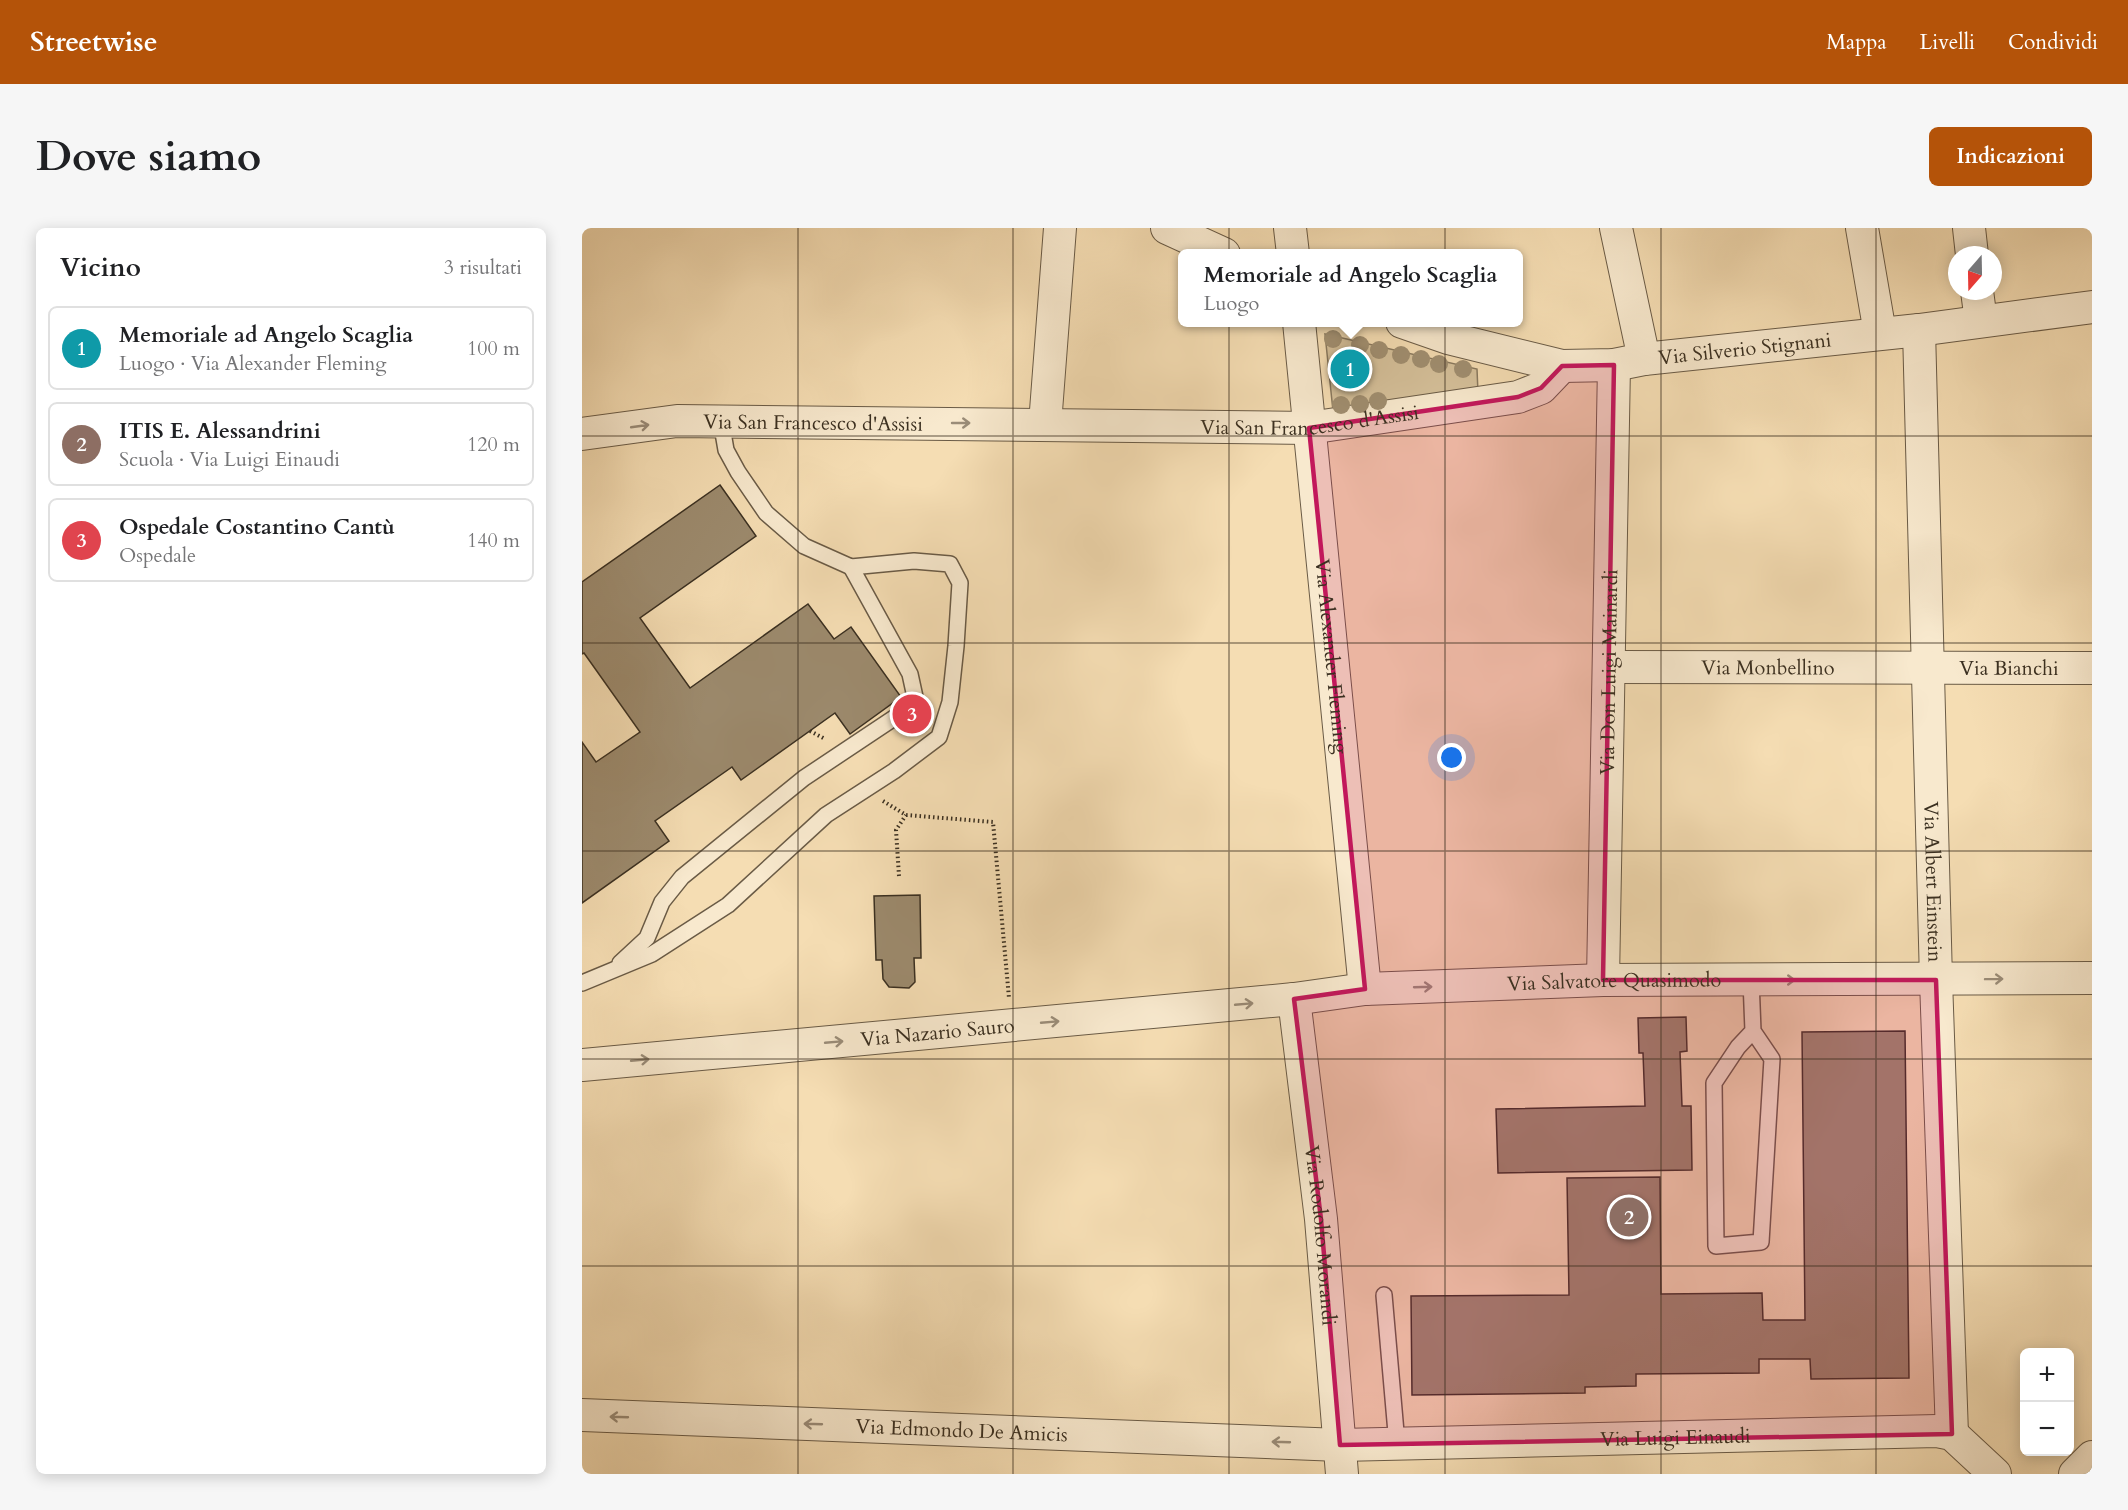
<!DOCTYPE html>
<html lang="it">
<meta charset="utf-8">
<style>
body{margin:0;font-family:Cardo,serif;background:#f6f6f6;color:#202124}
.controls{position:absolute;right:18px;bottom:18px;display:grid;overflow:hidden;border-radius:9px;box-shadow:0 3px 15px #0003}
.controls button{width:54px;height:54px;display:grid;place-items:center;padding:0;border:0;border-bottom:2px solid #e0e0e0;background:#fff;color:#202124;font:30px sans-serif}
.compass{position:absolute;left:1366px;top:18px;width:54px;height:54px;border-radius:50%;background:#fff;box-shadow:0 3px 15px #0003;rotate:200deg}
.you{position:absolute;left:870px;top:530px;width:21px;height:21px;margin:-15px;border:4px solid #fff;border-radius:50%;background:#1a73e8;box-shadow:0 0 0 9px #1a73e833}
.badge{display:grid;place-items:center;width:39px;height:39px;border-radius:50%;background:#b45309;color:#fff;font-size:20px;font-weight:700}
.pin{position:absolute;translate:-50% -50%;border:3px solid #fff;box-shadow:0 2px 6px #0006}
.popup{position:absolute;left:596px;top:21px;width:345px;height:78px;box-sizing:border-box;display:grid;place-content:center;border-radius:9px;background:#fff;filter:drop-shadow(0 2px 4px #0005);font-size:20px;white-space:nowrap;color:#757577}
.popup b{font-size:22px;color:#202124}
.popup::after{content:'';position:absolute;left:50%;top:100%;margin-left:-12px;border:12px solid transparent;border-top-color:#fff}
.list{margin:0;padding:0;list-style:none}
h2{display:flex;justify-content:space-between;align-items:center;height:78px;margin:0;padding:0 24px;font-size:26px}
h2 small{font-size:20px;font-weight:400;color:#757577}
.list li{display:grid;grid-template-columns:39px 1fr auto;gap:18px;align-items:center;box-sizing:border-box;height:84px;margin:0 12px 12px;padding:0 12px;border:2px solid #e0e0e0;border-radius:9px}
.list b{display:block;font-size:22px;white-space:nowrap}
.list p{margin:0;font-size:20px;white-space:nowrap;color:#757577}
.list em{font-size:20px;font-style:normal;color:#757577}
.map{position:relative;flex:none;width:1510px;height:1246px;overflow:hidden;border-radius:9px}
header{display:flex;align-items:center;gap:36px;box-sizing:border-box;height:84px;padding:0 30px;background:#b45309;color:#fff}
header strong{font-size:28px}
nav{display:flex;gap:33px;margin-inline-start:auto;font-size:21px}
.intro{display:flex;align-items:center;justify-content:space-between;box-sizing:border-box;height:144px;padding:0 36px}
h1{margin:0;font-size:42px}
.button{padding:15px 27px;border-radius:9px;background:#b45309;color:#fff;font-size:21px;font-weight:700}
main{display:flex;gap:36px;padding:0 36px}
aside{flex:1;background:#fff;border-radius:9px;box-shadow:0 3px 15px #0003}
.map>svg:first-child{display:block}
.grass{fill:#d5c09a;stroke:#88785e;stroke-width:1.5}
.building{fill:#9c8a6d;stroke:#3b3021;stroke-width:1.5}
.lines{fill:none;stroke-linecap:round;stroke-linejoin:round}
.service-casing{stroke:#6a5b46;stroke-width:18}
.minor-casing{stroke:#6a5b46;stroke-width:34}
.path{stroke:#3b3021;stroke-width:4;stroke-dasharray:1.5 3;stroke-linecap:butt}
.service{stroke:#f8e9ce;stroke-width:15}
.minor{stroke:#f8e9ce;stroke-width:32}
.tree{fill:#a08e70}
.oneway{stroke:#9a8c78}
.marked{fill:#c2185b;fill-opacity:0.2;stroke:#c2185b;stroke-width:4.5;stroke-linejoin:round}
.grid{fill:none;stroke:#3b3021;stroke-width:1.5;stroke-opacity:0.55}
.labels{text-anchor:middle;stroke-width:4.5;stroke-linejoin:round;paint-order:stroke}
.street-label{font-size:20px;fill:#3b3021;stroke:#f8e9ce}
</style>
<header>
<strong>Streetwise</strong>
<nav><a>Mappa</a><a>Livelli</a><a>Condividi</a></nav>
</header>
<div class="intro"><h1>Dove siamo</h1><a class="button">Indicazioni</a></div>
<main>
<aside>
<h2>Vicino<small>3 risultati</small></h2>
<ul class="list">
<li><span class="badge" style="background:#0f9aa8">1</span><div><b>Memoriale ad Angelo Scaglia</b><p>Luogo · Via Alexander Fleming</p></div><em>100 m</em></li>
<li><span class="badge" style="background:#8d6e63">2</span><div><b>ITIS E. Alessandrini</b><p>Scuola · Via Luigi Einaudi</p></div><em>120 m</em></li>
<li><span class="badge" style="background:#e0444e">3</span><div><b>Ospedale Costantino Cantù</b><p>Ospedale</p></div><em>140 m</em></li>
</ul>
</aside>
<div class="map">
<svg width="1510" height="1246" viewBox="0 0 1510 1246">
<rect width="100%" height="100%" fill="#f5ddb3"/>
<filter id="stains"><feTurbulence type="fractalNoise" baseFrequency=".00333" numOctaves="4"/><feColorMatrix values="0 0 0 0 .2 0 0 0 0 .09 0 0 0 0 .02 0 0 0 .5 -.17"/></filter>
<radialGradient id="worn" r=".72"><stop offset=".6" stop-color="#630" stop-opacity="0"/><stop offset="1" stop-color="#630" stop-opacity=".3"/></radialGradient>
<path class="grass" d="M 743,106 L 895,141 L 896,165 L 751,183 Z"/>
<g class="building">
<path d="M 138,257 L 174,308 L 58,390 L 108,460 L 226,376 L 252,411 L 269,399 L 319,469 L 268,506 L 253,485 L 159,552 L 150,539 L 73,593 L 87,613 L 0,675 L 0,514 L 14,534 L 58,504 L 2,425 L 0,426 L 0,354 Z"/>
<path d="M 338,667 L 339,730 L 332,730 L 333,754 L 327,760 L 307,759 L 301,751 L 300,732 L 294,732 L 292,668 Z"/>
<path d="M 1104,789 L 1105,823 L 1098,824 L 1100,878 L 1109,878 L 1110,942 L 916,945 L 914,881 L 1063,878 L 1061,825 L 1057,825 L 1056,790 Z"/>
<path d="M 1323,803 L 1327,1150 L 1229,1151 L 1228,1131 L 1177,1131 L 1177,1145 L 1054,1146 L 1054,1158 L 1003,1159 L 1003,1165 L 830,1167 L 829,1068 L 987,1067 L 985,950 L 1078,949 L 1079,1066 L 1180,1065 L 1181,1092 L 1223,1092 L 1220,804 Z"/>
</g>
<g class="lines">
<defs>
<g id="service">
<path d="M 38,735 L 65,710 L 80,674 L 100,649 L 222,550 L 321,484 L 333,469 L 328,446 L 269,339"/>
<path d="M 1169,752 L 1171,803 L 1190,831 L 1179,1014 L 1134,1018 L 1132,855 L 1156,819 L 1171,803"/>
<path d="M 0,755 L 70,726 L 146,677 L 244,587 L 312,543 L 357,509 L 368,474 L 374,418 L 378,355 L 368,336 L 332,333 L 269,339 L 222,318 L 184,285 L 156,244 L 144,222 L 139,193"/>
<path d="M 802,1067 L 815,1216"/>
</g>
<g id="minor">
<path d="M 585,0 L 642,26"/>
<path d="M 708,0 L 711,26"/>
<path d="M 1034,0 L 1062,131"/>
<path d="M 1280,0 L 1298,105"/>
<path d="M 1387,0 L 1390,27"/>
<path d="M 1395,63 L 1399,93"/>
<path id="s1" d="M 717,94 L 783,761"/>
<path id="s2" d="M 820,94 L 866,110 L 980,138 L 1032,137 L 1062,131 L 1337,102 L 1510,79"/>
<path id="s3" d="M 1337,102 L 1354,752 L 1370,1206"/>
<path d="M 463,196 L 478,0"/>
<path id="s4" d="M 0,206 L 95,193 L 727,200 L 936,169 L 959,160 L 980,138"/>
<path id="s5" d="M 1027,439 L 1510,440"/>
<path id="s6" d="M 1021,752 L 1032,137"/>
<path id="s7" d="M 712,771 L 739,991 L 760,1246"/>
<path id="s8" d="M 0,837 L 712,771 L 783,761 L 1021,752 L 1510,750"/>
<path id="s9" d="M 0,1187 L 758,1217 L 1355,1203 L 1370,1206 L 1413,1246"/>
<path d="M 1493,1246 L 1510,1229"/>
</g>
</defs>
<use href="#service" class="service-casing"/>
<use href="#minor" class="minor-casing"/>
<g class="path">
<path d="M 228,503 L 243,511"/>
<path d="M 301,573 L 324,587 L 411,594 L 427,770"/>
<path d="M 317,648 L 314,602 L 324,587"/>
</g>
<use href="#service" class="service"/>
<use href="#minor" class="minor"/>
</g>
<g class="tree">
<circle cx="751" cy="111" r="9"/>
<circle cx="778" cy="117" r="9"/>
<circle cx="797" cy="122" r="9"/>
<circle cx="819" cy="127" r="9"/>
<circle cx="839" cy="131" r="9"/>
<circle cx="857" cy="136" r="9"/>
<circle cx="881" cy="141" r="9"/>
<circle cx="796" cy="173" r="9"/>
<circle cx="778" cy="176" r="9"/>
<circle cx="759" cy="177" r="9"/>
</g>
<defs><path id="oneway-shaft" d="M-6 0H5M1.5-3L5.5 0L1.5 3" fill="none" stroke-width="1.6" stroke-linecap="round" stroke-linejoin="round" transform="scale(1.5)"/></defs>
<g class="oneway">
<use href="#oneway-shaft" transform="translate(379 195)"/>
<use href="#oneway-shaft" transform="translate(58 198) rotate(-8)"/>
<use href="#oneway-shaft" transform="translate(1412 751) rotate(-1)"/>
<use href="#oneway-shaft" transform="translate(1204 752)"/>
<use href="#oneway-shaft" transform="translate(841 759) rotate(-2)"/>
<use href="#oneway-shaft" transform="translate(662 776) rotate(-5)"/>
<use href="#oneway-shaft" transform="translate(468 794) rotate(-5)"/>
<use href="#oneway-shaft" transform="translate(252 814) rotate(-5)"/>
<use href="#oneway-shaft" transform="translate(58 832) rotate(-5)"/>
<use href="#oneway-shaft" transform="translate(37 1189) rotate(-178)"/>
<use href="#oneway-shaft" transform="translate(231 1196) rotate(-178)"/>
<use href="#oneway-shaft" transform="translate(699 1214) rotate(-178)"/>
</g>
<path class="marked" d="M 1032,137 L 1021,752 L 1354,752 L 1370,1206 L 758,1217 L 739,991 L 712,771 L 783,761 L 727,200 L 936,169 L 959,160 L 980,138 Z"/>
<path class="grid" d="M 216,0 L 216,1246M 431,0 L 431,1246M 647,0 L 647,1246M 863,0 L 863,1246M 1079,0 L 1079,1246M 1294,0 L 1294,1246M 0,208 L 1510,208M 0,415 L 1510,415M 0,623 L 1510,623M 0,831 L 1510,831M 0,1038 L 1510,1038"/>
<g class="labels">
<g class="street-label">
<text dy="7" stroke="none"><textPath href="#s2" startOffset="350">Via Silverio Stignani</textPath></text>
<text dy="7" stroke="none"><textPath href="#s4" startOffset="729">Via San Francesco d'Assisi</textPath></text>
<text dy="7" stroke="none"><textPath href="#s4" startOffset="232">Via San Francesco d'Assisi</textPath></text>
<text dy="7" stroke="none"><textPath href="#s1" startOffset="336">Via Alexander Fleming</textPath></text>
<text dy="7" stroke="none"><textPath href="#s5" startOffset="159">Via Monbellino</textPath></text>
<text dy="7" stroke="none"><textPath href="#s5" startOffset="400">Via Bianchi</textPath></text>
<text dy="7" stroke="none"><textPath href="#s6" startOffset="308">Via Don Luigi Mainardi</textPath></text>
<text dy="7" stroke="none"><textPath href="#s3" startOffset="552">Via Albert Einstein</textPath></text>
<text dy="7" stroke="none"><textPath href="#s8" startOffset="1036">Via Salvatore Quasimodo</textPath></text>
<text dy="7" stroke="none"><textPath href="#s8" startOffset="357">Via Nazario Sauro</textPath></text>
<text dy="7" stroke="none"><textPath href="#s7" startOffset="238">Via Rodolfo Morandi</textPath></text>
<text dy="7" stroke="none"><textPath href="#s9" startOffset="380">Via Edmondo De Amicis</textPath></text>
<text dy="7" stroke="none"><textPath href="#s9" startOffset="1094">Via Luigi Einaudi</textPath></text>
</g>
</g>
<rect width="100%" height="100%" filter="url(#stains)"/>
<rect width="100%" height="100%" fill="url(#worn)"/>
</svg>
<div class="controls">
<button>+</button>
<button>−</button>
</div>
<svg class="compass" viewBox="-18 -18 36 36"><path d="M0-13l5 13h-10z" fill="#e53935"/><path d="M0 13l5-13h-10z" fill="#757577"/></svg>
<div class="you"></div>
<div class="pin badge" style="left:768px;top:141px;background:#0f9aa8">1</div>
<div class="popup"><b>Memoriale ad Angelo Scaglia</b>Luogo</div>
<div class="pin badge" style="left:1047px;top:989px;background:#8d6e63">2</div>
<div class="pin badge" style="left:330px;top:486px;background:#e0444e">3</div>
</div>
</main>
